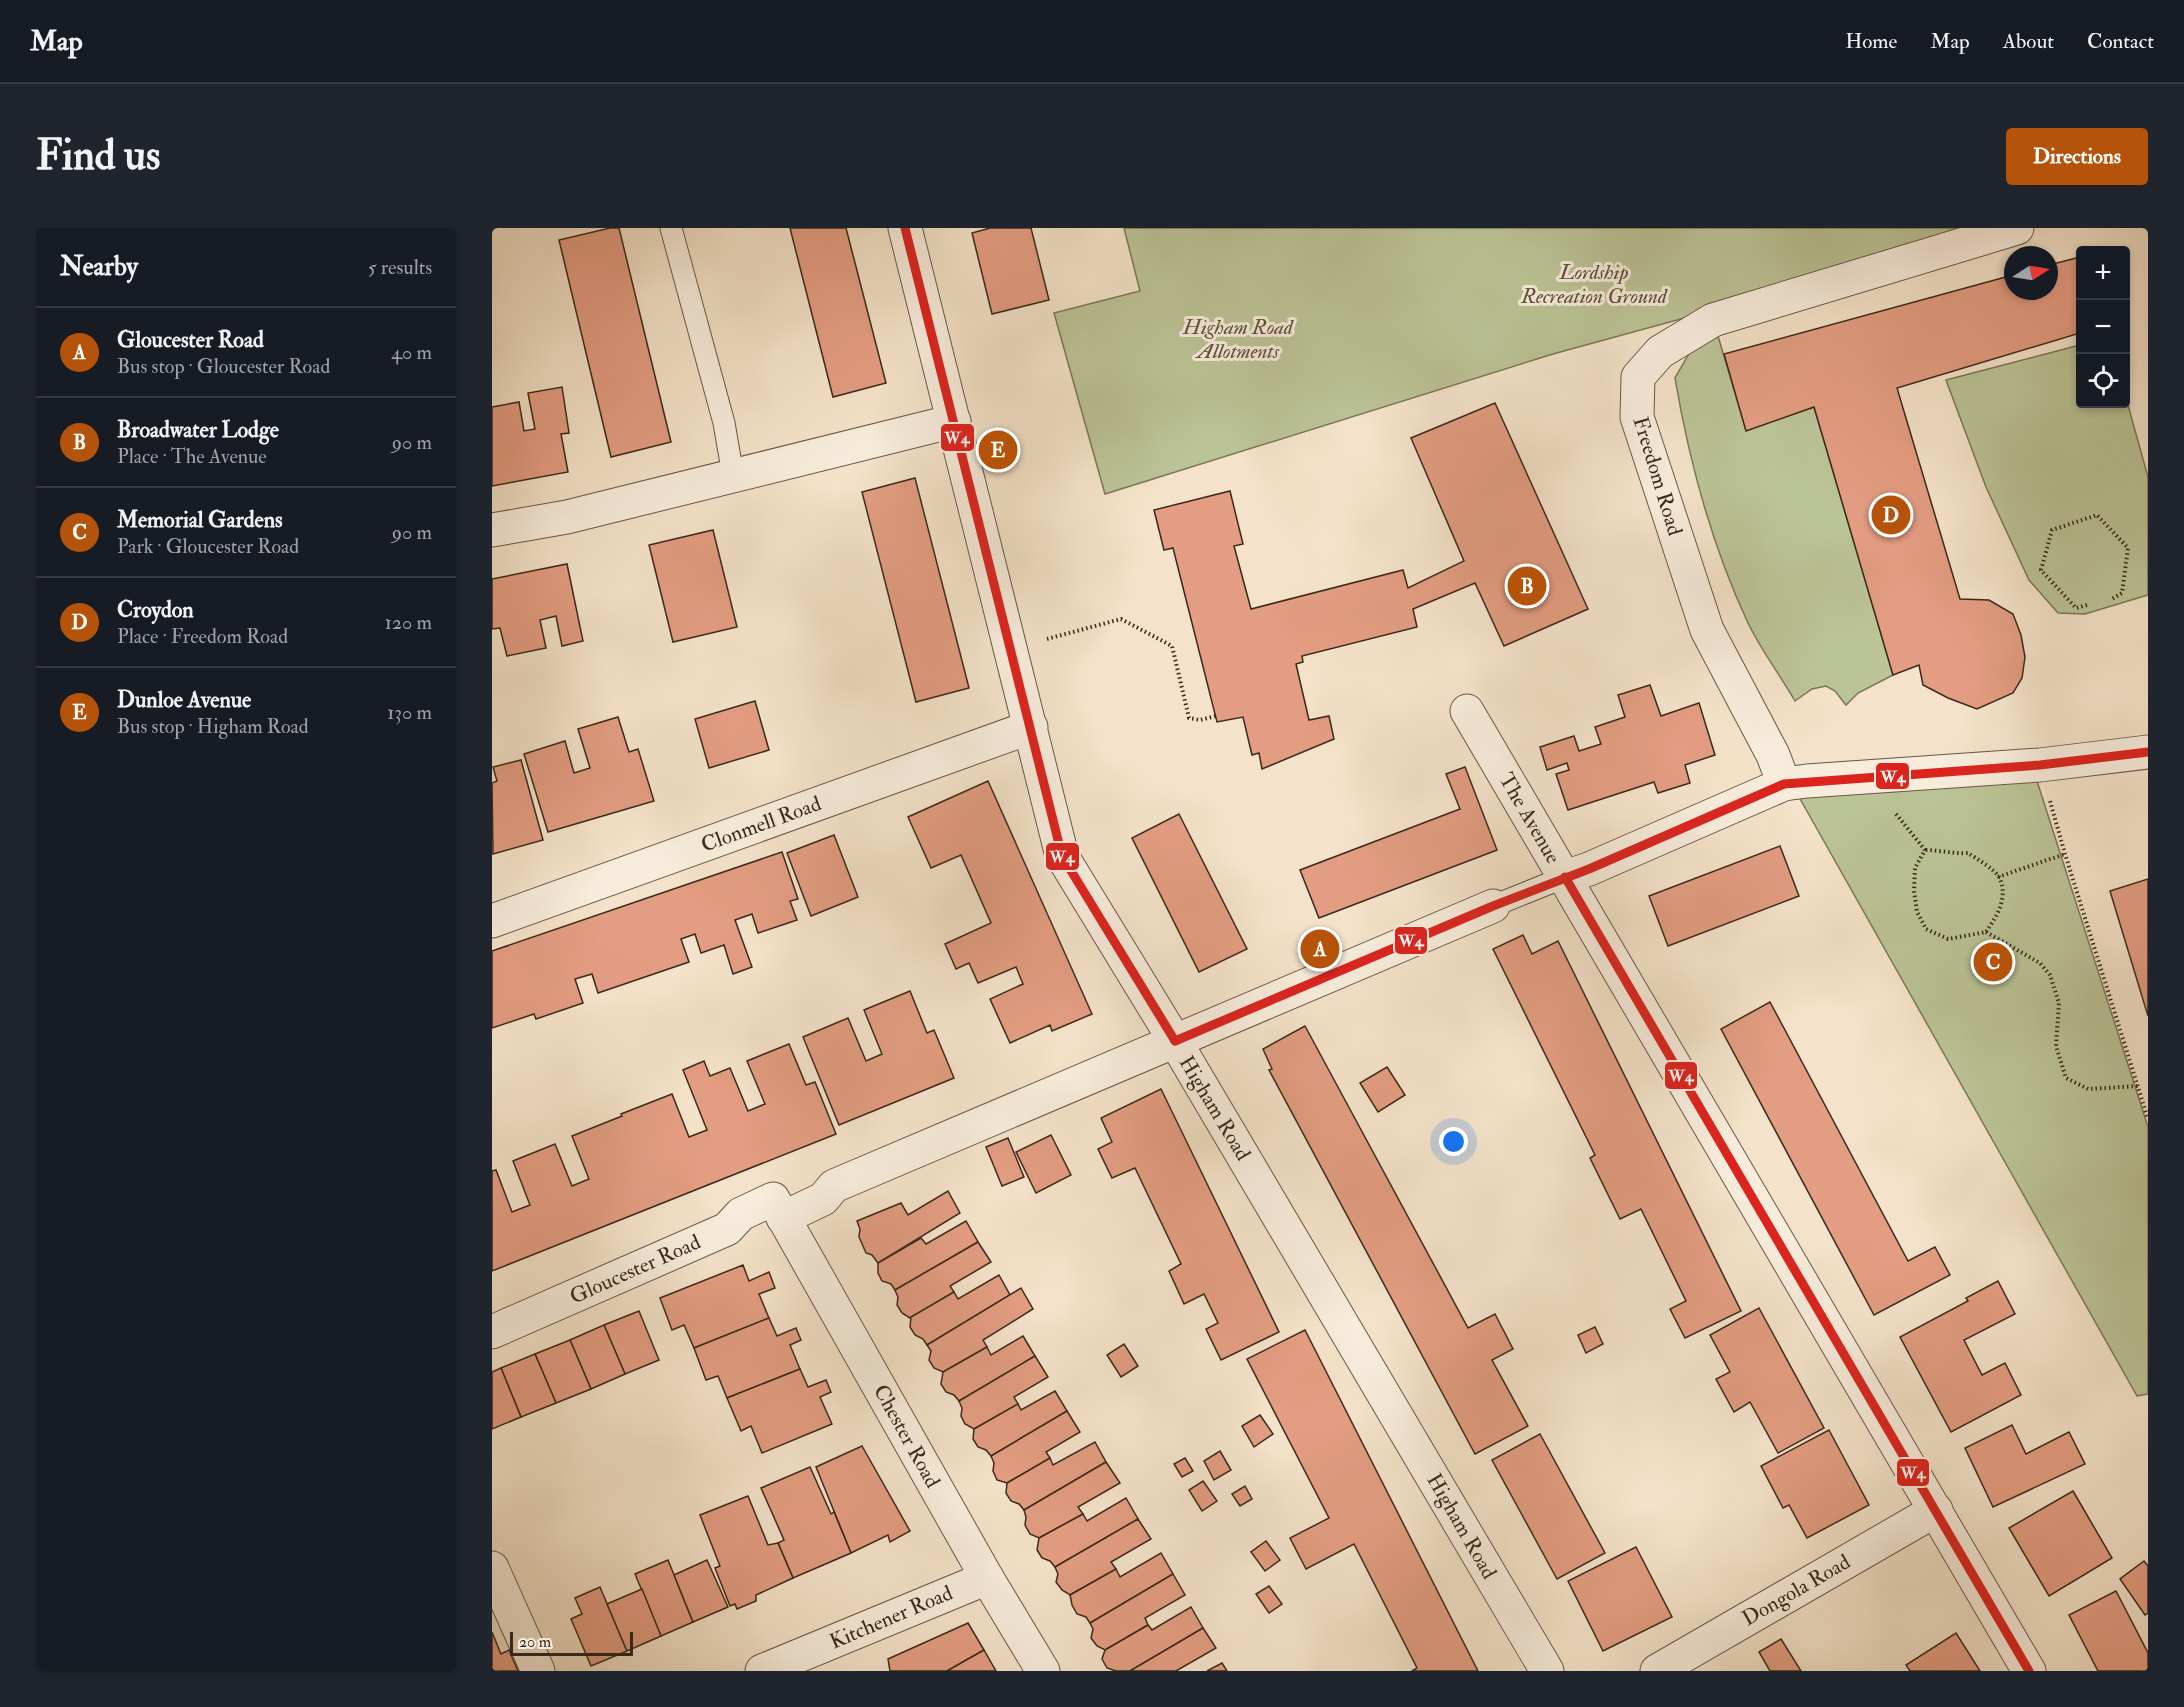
<!DOCTYPE html>
<meta charset="utf-8">
<style>
body{margin:0;font-family:"IM FELL Double Pica",serif;background:#20242c;color:#f1f3f6}
.controls{position:absolute;right:18px;top:18px;display:grid;overflow:hidden;border-radius:6px;box-shadow:0 3px 9px #0003}
.controls button{width:54px;height:54px;display:grid;place-items:center;padding:0;border:0;border-bottom:2px solid #363941;background:#171b24;color:#f1f3f6;font:30px sans-serif}
.compass{position:absolute;left:1512px;top:18px;width:54px;height:54px;border-radius:50%;background:#171b24;box-shadow:0 3px 9px #0003;rotate:78deg}
.scale{position:absolute;left:18px;bottom:15px;width:123px;box-sizing:border-box;padding-left:6px;border:3px solid #3a291a;border-top:0;font-size:16px;line-height:21px;white-space:nowrap;color:#3a291a;-webkit-text-stroke:4px #f8eddd;paint-order:stroke}
.you{position:absolute;left:962px;top:914px;width:21px;height:21px;margin:-15px;border:4px solid #fff;border-radius:50%;background:#1a73e8;box-shadow:0 0 0 9px #1a73e833}
.badge{display:grid;place-items:center;width:39px;height:39px;border-radius:50%;background:#b45309;color:#fff;font-size:20px;font-weight:700}
.pin{position:absolute;translate:-50% -50%;border:3px solid #fff;box-shadow:0 2px 6px #0006}
.list{margin:0;padding:0;list-style:none}
h2{display:flex;justify-content:space-between;align-items:center;height:78px;margin:0;padding:0 24px;font-size:26px}
h2 small{font-size:20px;font-weight:400;color:#9ea1a6}
.list li{display:grid;grid-template-columns:39px 1fr auto;gap:18px;align-items:center;box-sizing:border-box;height:90px;padding:0 24px;border-top:2px solid #363941}
.list b{display:block;font-size:22px;white-space:nowrap}
.list p{margin:0;font-size:20px;white-space:nowrap;color:#9ea1a6}
.list em{font-size:20px;font-style:normal;color:#9ea1a6}
.icon{flex:none;width:33px;height:33px;fill:none;stroke:currentColor;stroke-width:2;stroke-linecap:round;stroke-linejoin:round}
.map{position:relative;flex:none;width:1656px;height:1443px;overflow:hidden;border-radius:6px}
header{display:flex;align-items:center;gap:36px;box-sizing:border-box;height:84px;padding:0 30px;background:#171b24;border-bottom:2px solid #363941}
header strong{font-size:28px}
nav{display:flex;gap:33px;margin-inline-start:auto;font-size:21px}
.intro{display:flex;align-items:center;justify-content:space-between;box-sizing:border-box;height:144px;padding:0 36px}
h1{margin:0;font-size:42px}
.button{padding:15px 27px;border-radius:6px;background:#b45309;color:#fff;font-size:21px;font-weight:700}
main{display:flex;gap:36px;padding:0 36px}
aside{flex:1;background:#171b24;border-radius:6px;box-shadow:0 3px 9px #0003}
.map>svg:first-child{display:block}
.green{fill:#bbc497;stroke:#7a7658;stroke-width:1.5}
.building{fill:#e39d82;stroke:#3a291a;stroke-width:1.5}
.lines{fill:none;stroke-linecap:round;stroke-linejoin:round}
.lane-casing{stroke:#685846;stroke-width:23}
.street-casing{stroke:#685846;stroke-width:35}
.path{stroke:#3a291a;stroke-width:4;stroke-dasharray:1.5 3;stroke-linecap:butt}
.lane{stroke:#f8eddd;stroke-width:21}
.street{stroke:#f8eddd;stroke-width:33}
.bus-1-casing{stroke:#f8eddd;stroke-width:14}
.bus-1{stroke:#dc241f;stroke-width:9}
.labels{text-anchor:middle;stroke-width:6;stroke-linejoin:round;paint-order:stroke}
.park-label{font-size:21px;font-style:italic;fill:#5a5039;stroke:#f8eddd}
.street-label{font-size:21px;fill:#3a291a;stroke:#f8eddd}
.line-badge{stroke:#f8eddd;stroke-width:2}
.badge-label{font-size:16px;text-anchor:middle;font-weight:bold;fill:#fff}
</style>
<header>
<strong>Map</strong>
<nav><a>Home</a><a>Map</a><a>About</a><a>Contact</a></nav>
</header>
<div class="intro"><h1>Find us</h1><a class="button">Directions</a></div>
<main>
<aside>
<h2>Nearby<small>5 results</small></h2>
<ul class="list">
<li><span class="badge">A</span><div><b>Gloucester Road</b><p>Bus stop · Gloucester Road</p></div><em>40 m</em></li>
<li><span class="badge">B</span><div><b>Broadwater Lodge</b><p>Place · The Avenue</p></div><em>90 m</em></li>
<li><span class="badge">C</span><div><b>Memorial Gardens</b><p>Park · Gloucester Road</p></div><em>90 m</em></li>
<li><span class="badge">D</span><div><b>Croydon</b><p>Place · Freedom Road</p></div><em>120 m</em></li>
<li><span class="badge">E</span><div><b>Dunloe Avenue</b><p>Bus stop · Higham Road</p></div><em>130 m</em></li>
</ul>
</aside>
<div class="map">
<svg width="1656" height="1443" viewBox="0 0 1656 1443">
<rect width="100%" height="100%" fill="#f4e3ca"/>
<filter id="stains"><feTurbulence type="fractalNoise" baseFrequency=".00333" numOctaves="4"/><feColorMatrix values="0 0 0 0 .2 0 0 0 0 .09 0 0 0 0 .02 0 0 0 .5 -.17"/></filter>
<radialGradient id="worn" r=".72"><stop offset=".6" stop-color="#630" stop-opacity="0"/><stop offset="1" stop-color="#630" stop-opacity=".3"/></radialGradient>
<g class="green">
<path d="M 632,0 L 1520,0 L 1061,126 L 613,266 L 562,85 L 648,63 Z"/>
<path d="M 1226,108 L 1254,202 L 1322,179 L 1401,447 L 1366,465 L 1354,477 L 1343,463 L 1334,458 L 1320,461 L 1303,473 C 1288,447 1269,422 1256,395 C 1220,318 1197,233 1183,150 L 1198,124 Z"/>
<path d="M 1588,117 L 1588,176 L 1634,176 L 1634,170 L 1656,249 L 1656,367 L 1593,386 L 1566,385 L 1537,352 L 1494,259 L 1454,152 Z"/>
<path d="M 1545,553 L 1656,899 L 1656,1166 L 1645,1168 L 1307,569 Z"/>
</g>
<g class="building">
<path d="M 118,0 L 127,0 L 179,214 L 119,229 L 67,12 Z"/>
<path d="M 298,0 L 354,0 L 394,155 L 341,169 Z"/>
<path d="M 498,0 L 539,0 L 557,72 L 500,86 L 480,5 Z"/>
<path d="M 1588,29 L 1588,105 L 1405,160 L 1468,371 L 1497,372 L 1521,386 L 1529,407 L 1533,429 L 1530,450 L 1521,465 L 1485,481 L 1456,470 L 1431,457 L 1427,437 L 1401,447 L 1322,179 L 1254,203 L 1232,126 L 1521,47 L 1521,63 L 1557,63 L 1557,37 Z"/>
<path d="M 70,159 L 77,205 L 69,206 L 76,244 L 0,258 L 0,179 L 27,174 L 32,203 L 43,201 L 36,165 Z"/>
<path d="M 1003,175 L 1096,381 L 1012,418 L 983,355 L 921,381 L 925,399 L 810,428 L 811,434 L 804,436 L 817,492 L 837,488 L 842,511 L 770,541 L 767,525 L 760,527 L 751,489 L 725,494 L 681,320 L 672,322 L 662,282 L 738,263 L 751,316 L 742,318 L 759,381 L 911,342 L 916,360 L 972,333 L 919,210 Z"/>
<path d="M 423,250 L 477,460 L 424,474 L 370,264 Z"/>
<path d="M 221,302 L 245,399 L 181,414 L 157,317 Z"/>
<path d="M 75,336 L 91,413 L 70,418 L 64,388 L 48,392 L 54,420 L 15,428 L 8,400 L 0,401 L 0,351 Z"/>
<path d="M 1158,457 L 1169,488 L 1207,475 L 1223,527 L 1193,537 L 1198,555 L 1166,565 L 1162,554 L 1076,582 L 1064,546 L 1077,542 L 1075,535 L 1055,542 L 1048,519 L 1082,508 L 1087,523 L 1109,516 L 1103,499 L 1133,489 L 1126,467 Z"/>
<path d="M 263,473 L 277,522 L 217,540 L 203,491 Z"/>
<path d="M 126,489 L 137,524 L 146,521 L 162,573 L 56,604 L 32,526 L 73,513 L 82,545 L 98,540 L 86,501 Z"/>
<path d="M 29,532 L 51,612 L 1,626 L 0,555 L 5,553 L 1,539 Z"/>
<path d="M 973,539 L 1005,622 L 827,690 L 808,642 L 968,581 L 954,546 Z"/>
<path d="M 496,553 L 600,786 L 560,803 L 558,797 L 518,815 L 498,771 L 531,756 L 524,739 L 486,755 L 477,735 L 464,741 L 453,716 L 499,695 L 469,627 L 439,640 L 416,589 Z"/>
<path d="M 687,586 L 755,721 L 707,744 L 640,610 Z"/>
<path d="M 342,607 L 366,669 L 319,688 L 295,625 Z"/>
<path d="M 1288,618 L 1307,668 L 1176,718 L 1157,668 Z"/>
<path d="M 290,624 L 306,671 L 298,673 L 305,692 L 266,705 L 260,686 L 243,692 L 260,739 L 241,746 L 232,717 L 209,725 L 203,706 L 189,711 L 197,734 L 106,765 L 100,746 L 83,751 L 91,775 L 44,791 L 42,786 L 0,800 L 0,723 Z"/>
<path d="M 1656,651 L 1656,788 L 1618,663 Z"/>
<path d="M 1031,707 L 1040,726 L 1066,713 L 1249,1083 L 1193,1110 L 1178,1081 L 1194,1073 L 1149,981 L 1128,991 L 1098,930 L 1103,927 L 1001,721 Z"/>
<path d="M 418,763 L 435,805 L 442,802 L 462,850 L 347,897 L 311,809 L 356,790 L 374,833 L 390,826 L 372,782 Z"/>
<path d="M 1278,774 L 1416,1033 L 1443,1019 L 1458,1047 L 1382,1087 L 1229,801 Z"/>
<path d="M 813,798 L 976,1100 L 1003,1086 L 1021,1121 L 1000,1132 L 1036,1198 L 983,1226 L 777,842 L 780,841 L 771,821 Z"/>
<path d="M 297,816 L 314,857 L 323,854 L 344,906 L 0,1043 L 0,943 L 4,942 L 20,984 L 38,977 L 21,933 L 63,916 L 80,958 L 97,951 L 80,908 L 130,888 L 129,886 L 180,866 L 197,909 L 215,902 L 191,842 L 212,833 L 218,848 L 238,840 L 256,883 L 273,876 L 255,833 Z"/>
<path d="M 895,839 L 913,867 L 886,884 L 868,855 Z"/>
<path d="M 669,861 L 787,1104 L 729,1132 L 714,1101 L 726,1095 L 712,1066 L 692,1076 L 677,1043 L 689,1036 L 643,940 L 620,950 L 606,921 L 620,914 L 609,890 Z"/>
<path d="M 559,907 L 579,947 L 544,965 L 524,924 Z"/>
<path d="M 516,910 L 532,949 L 510,958 L 494,919 Z"/>
<path d="M 456,963 L 468,985 L 386,1035 L 380,1027 L 374,1025 L 367,1009 L 368,1001 L 365,993 L 409,975 L 416,987 Z"/>
<path d="M 474,993 L 486,1014 L 403,1062 L 399,1056 L 390,1053 L 386,1045 L 386,1035 L 429,1010 L 434,1016 Z"/>
<path d="M 486,1014 L 499,1034 L 458,1058 L 462,1064 L 418,1090 L 410,1085 L 405,1077 L 406,1069 L 403,1062 Z"/>
<path d="M 251,1037 L 257,1053 L 277,1044 L 283,1060 L 267,1066 L 277,1090 L 202,1120 L 192,1097 L 180,1102 L 168,1070 Z"/>
<path d="M 507,1047 L 518,1067 L 435,1117 L 431,1111 L 423,1107 L 418,1099 L 419,1089 L 462,1064 L 466,1071 Z"/>
<path d="M 1506,1053 L 1523,1086 L 1472,1112 L 1490,1147 L 1513,1135 L 1529,1167 L 1459,1204 L 1408,1109 L 1476,1073 L 1474,1070 Z"/>
<path d="M 529,1060 L 541,1081 L 491,1112 L 495,1119 L 451,1144 L 442,1140 L 437,1132 L 439,1123 L 435,1117 Z"/>
<path d="M 1267,1080 L 1332,1200 L 1286,1225 L 1258,1174 L 1242,1184 L 1224,1151 L 1238,1144 L 1218,1107 Z"/>
<path d="M 147,1083 L 167,1132 L 133,1146 L 112,1097 Z"/>
<path d="M 277,1090 L 285,1108 L 304,1100 L 309,1112 L 298,1117 L 308,1141 L 235,1170 L 226,1148 L 214,1152 L 202,1120 Z"/>
<path d="M 112,1097 L 133,1146 L 99,1161 L 78,1112 Z"/>
<path d="M 1103,1099 L 1111,1116 L 1094,1125 L 1086,1107 Z"/>
<path d="M 813,1102 L 986,1443 L 920,1443 L 925,1440 L 862,1316 L 814,1341 L 798,1310 L 837,1290 L 755,1131 Z"/>
<path d="M 531,1108 L 543,1128 L 467,1173 L 462,1167 L 454,1164 L 449,1156 L 451,1144 L 495,1119 L 499,1127 Z"/>
<path d="M 78,1112 L 99,1161 L 64,1175 L 43,1126 Z"/>
<path d="M 632,1116 L 646,1138 L 629,1149 L 615,1127 Z"/>
<path d="M 43,1126 L 64,1175 L 29,1189 L 9,1140 Z"/>
<path d="M 543,1128 L 556,1149 L 522,1169 L 526,1176 L 482,1201 L 473,1196 L 469,1188 L 470,1180 L 467,1173 Z"/>
<path d="M 9,1140 L 29,1189 L 0,1201 L 0,1144 Z"/>
<path d="M 308,1141 L 316,1159 L 334,1152 L 339,1164 L 328,1169 L 340,1196 L 270,1225 L 259,1198 L 249,1203 L 235,1170 Z"/>
<path d="M 563,1163 L 575,1183 L 499,1228 L 494,1222 L 486,1219 L 481,1211 L 482,1201 L 526,1176 L 529,1182 Z"/>
<path d="M 575,1183 L 588,1204 L 554,1224 L 558,1230 L 515,1255 L 505,1252 L 501,1243 L 502,1235 L 499,1228 Z"/>
<path d="M 768,1187 L 781,1206 L 762,1219 L 750,1198 Z"/>
<path d="M 1520,1197 L 1534,1226 L 1577,1204 L 1593,1236 L 1501,1279 L 1473,1220 Z"/>
<path d="M 1337,1202 L 1377,1277 L 1315,1310 L 1297,1277 L 1291,1280 L 1269,1238 Z"/>
<path d="M 1048,1206 L 1113,1325 L 1065,1351 L 1000,1232 Z"/>
<path d="M 603,1214 L 614,1234 L 532,1282 L 527,1276 L 519,1273 L 514,1265 L 515,1255 L 558,1230 L 561,1237 Z"/>
<path d="M 370,1218 L 418,1303 L 398,1314 L 396,1307 L 359,1325 L 324,1239 Z"/>
<path d="M 728,1223 L 739,1242 L 722,1252 L 712,1233 Z"/>
<path d="M 693,1230 L 701,1243 L 690,1249 L 682,1236 Z"/>
<path d="M 614,1234 L 628,1255 L 586,1279 L 591,1286 L 547,1310 L 538,1306 L 533,1297 L 534,1289 L 532,1282 Z"/>
<path d="M 318,1239 L 339,1286 L 342,1284 L 359,1325 L 301,1350 L 286,1315 L 292,1312 L 269,1260 Z"/>
<path d="M 711,1253 L 725,1273 L 710,1283 L 697,1262 Z"/>
<path d="M 753,1258 L 760,1271 L 748,1278 L 740,1266 Z"/>
<path d="M 1581,1263 L 1620,1330 L 1557,1368 L 1517,1300 Z"/>
<path d="M 256,1268 L 276,1317 L 286,1315 L 301,1350 L 264,1367 L 264,1373 L 245,1381 L 243,1376 L 238,1378 L 223,1340 L 228,1338 L 208,1287 Z"/>
<path d="M 634,1270 L 646,1291 L 563,1339 L 558,1333 L 550,1330 L 545,1322 L 547,1310 L 591,1286 L 595,1293 Z"/>
<path d="M 646,1291 L 659,1311 L 619,1334 L 624,1341 L 578,1367 L 570,1362 L 564,1354 L 566,1346 L 563,1339 Z"/>
<path d="M 774,1313 L 788,1332 L 773,1343 L 759,1324 Z"/>
<path d="M 1144,1319 L 1180,1389 L 1111,1423 L 1076,1353 Z"/>
<path d="M 669,1325 L 681,1346 L 598,1395 L 594,1389 L 585,1386 L 580,1377 L 578,1367 L 624,1341 L 628,1349 Z"/>
<path d="M 176,1332 L 201,1394 L 169,1408 L 143,1346 Z"/>
<path d="M 215,1332 L 236,1379 L 201,1394 L 182,1347 Z"/>
<path d="M 1652,1333 L 1656,1338 L 1656,1385 L 1653,1387 L 1628,1351 Z"/>
<path d="M 681,1346 L 693,1367 L 653,1390 L 656,1397 L 613,1422 L 605,1418 L 599,1410 L 601,1401 L 598,1395 Z"/>
<path d="M 777,1358 L 790,1376 L 777,1385 L 764,1366 Z"/>
<path d="M 108,1359 L 135,1423 L 99,1438 L 79,1391 L 90,1386 L 83,1370 Z"/>
<path d="M 150,1361 L 169,1408 L 135,1423 L 115,1376 Z"/>
<path d="M 1624,1363 L 1656,1425 L 1656,1443 L 1606,1443 L 1577,1387 Z"/>
<path d="M 699,1379 L 711,1400 L 638,1443 L 624,1443 L 615,1440 L 610,1431 L 613,1422 L 656,1397 L 660,1402 Z"/>
<path d="M 476,1395 L 492,1422 L 455,1443 L 398,1443 L 396,1431 Z"/>
<path d="M 711,1400 L 724,1420 L 684,1443 L 638,1443 Z"/>
<path d="M 0,1404 L 9,1426 L 17,1422 L 26,1443 L 0,1443 Z"/>
<path d="M 1464,1405 L 1488,1443 L 1418,1443 L 1414,1437 Z"/>
<path d="M 1289,1411 L 1309,1443 L 1278,1443 L 1267,1424 Z"/>
<path d="M 492,1422 L 504,1443 L 455,1443 Z"/>
<path d="M 730,1435 L 735,1443 L 715,1443 Z"/>
</g>
<g class="lines">
<defs>
<g id="lane">
<path d="M 179,0 L 232,195 L 241,247"/>
<path d="M 1001,678 L 1073,649"/>
</g>
<g id="street">
<path d="M 413,0 L 570,628 L 683,813 L 1055,1443"/>
<path d="M 0,302 L 75,289 L 462,193"/>
<path d="M 975,483 L 1537,1443"/>
<path d="M 1292,556 L 1281,527 L 1215,402 L 1145,189 L 1146,149 L 1168,124 L 1221,92 L 1525,0"/>
<path d="M 1073,649 L 1097,641 L 1292,556 L 1315,553 L 1548,537 L 1656,524"/>
<path d="M 0,693 L 539,499"/>
<path d="M 291,990 L 331,971 L 342,958 L 1001,678"/>
<path d="M 0,1104 L 235,1001 L 249,986 L 281,971 L 495,1350 L 551,1443"/>
<path d="M 0,1340 L 46,1443"/>
<path d="M 270,1443 L 495,1350"/>
<path d="M 1165,1443 L 1444,1282"/>
</g>
</defs>
<use href="#lane" class="lane-casing"/>
<use href="#street" class="street-casing"/>
<g class="path">
<path d="M 1595,377 L 1584,380 L 1549,342 L 1560,302 L 1605,287 L 1636,320 L 1630,365 L 1620,371"/>
<path d="M 555,411 L 629,391 L 680,418 L 697,490 L 708,492 L 724,488"/>
<path d="M 1558,573 L 1573,626 L 1656,891"/>
<path d="M 1404,586 L 1433,622 L 1423,640 L 1422,663 L 1425,684 L 1434,701 L 1456,711 L 1494,704 C 1505,688 1517,669 1507,649 C 1501,640 1485,631 1476,625 C 1461,626 1448,622 1433,622"/>
<path d="M 1506,649 L 1573,626"/>
<path d="M 1494,704 L 1548,735 L 1558,747 L 1567,775 L 1564,818 L 1574,850 L 1596,861 L 1646,858"/>
</g>
<use href="#lane" class="lane"/>
<use href="#street" class="street"/>
<defs>
<g id="bus-1">
<path d="M 413,0 L 570,628 L 683,813"/>
<path d="M 1073,649 L 1537,1443"/>
<path d="M 683,813 L 1001,678 L 1097,641 L 1292,556 L 1548,537 L 1656,524"/>
</g>
</defs>
<use href="#bus-1" class="bus-1-casing"/>
<use href="#bus-1" class="bus-1"/>
</g>
<g class="labels">
<g class="park-label">
<text x="1102" y="51">Lordship<tspan x="1102" dy="24">Recreation Ground</tspan></text>
<text x="746" y="106">Higham Road<tspan x="746" dy="24">Allotments</tspan></text>
</g>
<g class="street-label">
<text transform="translate(1166 248) rotate(73)" y="7">Freedom Road</text>
<text transform="translate(1038 590) rotate(60)" y="7">The Avenue</text>
<text transform="translate(269 596) rotate(-20)" y="7">Clonmell Road</text>
<text transform="translate(723 880) rotate(59)" y="7">Higham Road</text>
<text transform="translate(143 1041) rotate(-24)" y="7">Gloucester Road</text>
<text transform="translate(415 1208) rotate(61)" y="7">Chester Road</text>
<text transform="translate(970 1298) rotate(60)" y="7">Higham Road</text>
<text transform="translate(1304 1362) rotate(-30)" y="7">Dongola Road</text>
<text transform="translate(399 1389) rotate(-23)" y="7">Kitchener Road</text>
</g>
</g>
<g class="line-badge">
<rect x="448" y="195" width="35" height="29" rx="6" fill="#dc241f"/>
<rect x="1383" y="534" width="35" height="28" rx="6" fill="#dc241f"/>
<rect x="553" y="614" width="35" height="29" rx="6" fill="#dc241f"/>
<rect x="902" y="698" width="34" height="29" rx="6" fill="#dc241f"/>
<rect x="1172" y="833" width="34" height="29" rx="6" fill="#dc241f"/>
<rect x="1404" y="1230" width="34" height="29" rx="6" fill="#dc241f"/>
</g>
<g class="badge-label">
<text x="465" y="215">W4</text>
<text x="1401" y="554">W4</text>
<text x="570" y="634">W4</text>
<text x="919" y="718">W4</text>
<text x="1189" y="853">W4</text>
<text x="1421" y="1250">W4</text>
</g>
<rect width="100%" height="100%" filter="url(#stains)"/>
<rect width="100%" height="100%" fill="url(#worn)"/>
</svg>
<div class="controls">
<button>+</button>
<button>−</button>
<button><svg class="icon" aria-label="locate" viewBox="0 0 24 24"><circle cx="12" cy="12" r="6"/><path d="M12 2v4M12 18v4M2 12h4M18 12h4"/></svg></button>
</div>
<svg class="compass" viewBox="-18 -18 36 36"><path d="M0-13l5 13h-10z" fill="#e53935"/><path d="M0 13l5-13h-10z" fill="#9ea1a6"/></svg>
<div class="scale">20 m</div>
<div class="you"></div>
<div class="pin badge" style="left:828px;top:721px">A</div>
<div class="pin badge" style="left:1035px;top:358px">B</div>
<div class="pin badge" style="left:1501px;top:734px">C</div>
<div class="pin badge" style="left:1399px;top:287px">D</div>
<div class="pin badge" style="left:506px;top:222px">E</div>
</div>
</main>
